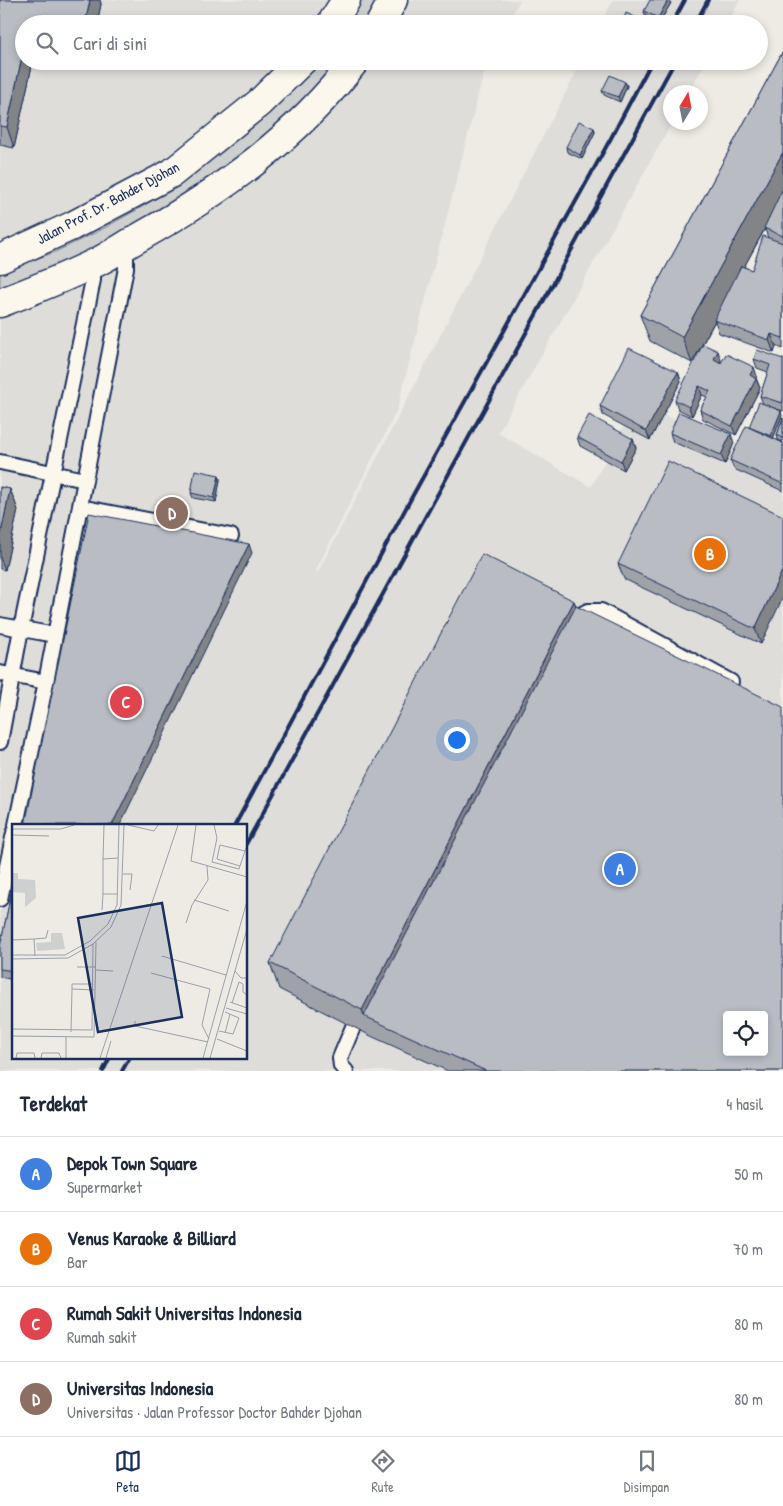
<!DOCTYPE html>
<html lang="id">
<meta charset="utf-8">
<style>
body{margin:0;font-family:"Patrick Hand",sans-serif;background:#f2f2f3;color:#1f2937}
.controls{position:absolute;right:15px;bottom:15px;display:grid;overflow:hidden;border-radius:5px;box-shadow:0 2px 8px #0003}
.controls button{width:45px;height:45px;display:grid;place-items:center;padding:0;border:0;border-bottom:1px solid #e0e1e3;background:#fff;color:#1f2937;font:25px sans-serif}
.compass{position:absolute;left:663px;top:85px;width:45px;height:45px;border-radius:50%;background:#fff;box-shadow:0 2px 8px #0003;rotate:10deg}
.you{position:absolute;left:456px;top:739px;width:18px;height:18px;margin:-12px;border:4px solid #fff;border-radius:50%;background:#1a73e8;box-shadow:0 0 0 8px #1a73e833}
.badge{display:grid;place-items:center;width:32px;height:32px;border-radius:50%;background:#1b2f5e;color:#fff;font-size:16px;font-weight:700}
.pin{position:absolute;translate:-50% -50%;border:2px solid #fff;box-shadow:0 1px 5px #0006}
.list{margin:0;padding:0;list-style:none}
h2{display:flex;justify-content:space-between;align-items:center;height:65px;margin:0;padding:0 20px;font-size:21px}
h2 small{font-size:16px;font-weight:400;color:#747a83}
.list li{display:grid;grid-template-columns:32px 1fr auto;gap:15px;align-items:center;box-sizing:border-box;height:75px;padding:0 20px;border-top:1px solid #e0e1e3}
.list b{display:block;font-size:19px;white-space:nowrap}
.list p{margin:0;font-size:16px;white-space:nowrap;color:#747a83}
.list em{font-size:16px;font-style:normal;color:#747a83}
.icon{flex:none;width:28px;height:28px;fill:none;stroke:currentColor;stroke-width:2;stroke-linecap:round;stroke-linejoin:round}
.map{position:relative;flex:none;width:783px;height:1071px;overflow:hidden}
.search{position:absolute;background:#fff;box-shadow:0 2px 8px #0003;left:15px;right:15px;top:15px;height:55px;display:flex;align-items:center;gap:12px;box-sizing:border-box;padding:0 18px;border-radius:28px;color:#747a83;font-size:19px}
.sheet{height:365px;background:#fff}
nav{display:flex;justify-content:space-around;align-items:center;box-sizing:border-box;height:70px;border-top:1px solid #e0e1e3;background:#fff;font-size:14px;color:#747a83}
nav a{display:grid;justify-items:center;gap:2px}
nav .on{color:#1b2f5e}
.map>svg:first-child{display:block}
.built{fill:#deddda;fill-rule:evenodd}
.green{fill:#cecfcf;stroke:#747f96}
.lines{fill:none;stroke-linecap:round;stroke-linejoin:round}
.service-casing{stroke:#1b2f5e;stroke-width:18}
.minor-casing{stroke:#1b2f5e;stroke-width:31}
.service{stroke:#fbf7ec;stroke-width:14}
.minor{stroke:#fbf7ec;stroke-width:28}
.rail{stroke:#1b2f5e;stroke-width:4}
.wall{fill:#9fa2a8;stroke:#1b2f5e;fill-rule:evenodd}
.shaded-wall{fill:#828488;stroke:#1b2f5e}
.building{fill:#b9bcc3;stroke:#1b2f5e;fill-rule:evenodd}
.labels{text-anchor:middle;stroke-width:5;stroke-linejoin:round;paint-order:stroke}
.street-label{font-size:15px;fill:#1b2f5e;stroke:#fbf7ec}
.inset-road{fill:none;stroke:#9aa0ae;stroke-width:1}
.view{fill:#1b2f5e;fill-opacity:0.15;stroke:#1b2f5e;stroke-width:2.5}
.inset-edge{fill:none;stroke:#1b2f5e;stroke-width:2.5}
</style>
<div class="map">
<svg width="783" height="1071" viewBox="0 0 783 1071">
<rect width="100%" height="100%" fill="#eeebe4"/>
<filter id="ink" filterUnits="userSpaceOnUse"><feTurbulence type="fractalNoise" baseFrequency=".02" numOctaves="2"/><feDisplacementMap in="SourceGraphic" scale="10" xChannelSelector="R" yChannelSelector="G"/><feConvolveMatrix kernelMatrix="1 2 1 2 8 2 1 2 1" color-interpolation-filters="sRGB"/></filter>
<g filter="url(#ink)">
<g class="built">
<path d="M 0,0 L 520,0 L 507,24 L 24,24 L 24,61 L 487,61 L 397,410 L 316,570 L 318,572 L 582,61 L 706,61 L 689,92 L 670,92 L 670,122 L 672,123 L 498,433 L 591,487 L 636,402 L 783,470 L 783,1071 L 0,1071 ZM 14,825 L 246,825 L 246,1057 L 14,1057 ZM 727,1015 L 764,1015 L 764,1052 L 727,1052 Z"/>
<path d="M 613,0 L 740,0 L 727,24 L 601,24 Z"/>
</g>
<g class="green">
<path d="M 360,0 L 382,0 L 368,24 L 345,24 L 355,11 Z"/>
<path d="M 317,61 L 341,61 L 284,123 L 187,198 L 103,245 L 0,290 L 0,272 L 55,252 L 99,231 L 140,208 L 181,181 L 266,115 L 287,96 Z"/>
</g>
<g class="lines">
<defs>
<g id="service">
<path d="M 0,462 L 85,480"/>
<path d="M 80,507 L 231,536"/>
<path d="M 571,620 L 588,611 L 601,611 L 731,682"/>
<path d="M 0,625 L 55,635"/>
<path d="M 0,673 L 46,682"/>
<path d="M 0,742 L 21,629 L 93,280 L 93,264"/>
<path d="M 16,825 L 46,682 L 126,268 L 126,245"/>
<path d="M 0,899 L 14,833"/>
<path d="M 346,1071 L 341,1066 L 340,1058 L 353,1027"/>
</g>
<g id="minor">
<path d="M 331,24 L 346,0"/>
<path d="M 380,24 L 393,0"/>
<path d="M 0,259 L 72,226 L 172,173 L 259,103 L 302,61"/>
<path d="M 0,303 C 31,291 61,279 91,265 C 108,257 124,246 140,237 C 223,190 297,137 355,61"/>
</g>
</defs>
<use href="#service" class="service-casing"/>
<use href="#minor" class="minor-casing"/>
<use href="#service" class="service"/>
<use href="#minor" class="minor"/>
<g class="rail">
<path d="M 672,24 L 685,0"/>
<path d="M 695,24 L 708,0"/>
<path d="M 235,825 L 413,495 L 611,138 L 652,61"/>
<path d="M 246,844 L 675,61"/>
<path d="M 103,1071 L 110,1057"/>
<path d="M 122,1071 L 130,1057"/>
</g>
</g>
<g class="wall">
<path d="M 0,0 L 100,0 L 101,4 L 97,24 L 24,24 L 24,61 L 33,61 L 14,148 L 0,145 Z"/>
<path d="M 671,3 L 659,23 L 645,15 L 644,11 Z"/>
<path d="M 783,51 L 783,349 L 776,346 L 774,353 L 719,333 L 715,321 L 692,363 L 650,341 L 640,315 ZM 765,229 L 768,238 L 752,270 L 744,267 Z"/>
<path d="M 72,61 L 89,61 L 88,65 Z"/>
<path d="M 625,82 L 627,86 L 620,102 L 604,95 L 602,91 Z"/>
<path d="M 594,128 L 595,132 L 582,159 L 567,152 L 566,147 Z"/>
<path d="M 754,359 L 783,359 L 783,411 L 768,406 L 782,416 L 773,439 L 783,443 L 783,491 L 734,469 L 730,460 L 750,428 L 749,427 L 763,404 L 760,396 L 768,372 L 757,368 Z"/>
<path d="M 721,360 L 720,362 L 757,376 L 756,378 L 760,388 L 736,435 L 703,419 L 700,410 L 707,397 L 702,395 L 692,416 L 678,409 L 675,400 Z"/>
<path d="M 678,372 L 681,381 L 650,440 L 603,415 L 600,406 Z"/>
<path d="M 783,418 L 783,442 L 778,440 L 777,435 Z"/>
<path d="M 670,433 L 734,443 L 725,464 L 673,442 Z"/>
<path d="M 577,437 L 633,439 L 636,448 L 624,470 L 580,446 Z"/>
<path d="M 219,475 L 220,480 L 216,502 L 193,498 L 191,493 Z"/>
<path d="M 0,487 L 10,489 L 18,510 L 5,570 L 0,569 Z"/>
<path d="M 783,516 L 761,644 L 624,579 L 618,564 Z"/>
<path d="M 574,601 L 576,606 L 783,1071 L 448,1071 L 371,1036 L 279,989 L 270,963 Z"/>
<path d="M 14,880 L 14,980 L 0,977 L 0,947 Z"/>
</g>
<g class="shaded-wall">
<path d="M 90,0 L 100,0 L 101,4 L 97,24 L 85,24 Z"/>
<path d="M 668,0 L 670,0 L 671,3 L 659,23 L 658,18 Z"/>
<path d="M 24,47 L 24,61 L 33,61 L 14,148 L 7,127 Z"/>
<path d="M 625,82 L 627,86 L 620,102 L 618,97 Z"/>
<path d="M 594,128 L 595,132 L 582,159 L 580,155 Z"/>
<path d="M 783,152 L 783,195 L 692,363 L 682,337 Z"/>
<path d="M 771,334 L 776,346 L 774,353 L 769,340 Z"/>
<path d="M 718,351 L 721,360 L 717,368 L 714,359 Z"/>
<path d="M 754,367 L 757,376 L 753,384 L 750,375 Z"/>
<path d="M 678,372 L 681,381 L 650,440 L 646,431 Z"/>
<path d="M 756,379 L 760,388 L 736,435 L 732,426 Z"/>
<path d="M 699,386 L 702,395 L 692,416 L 689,407 Z"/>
<path d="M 781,411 L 782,416 L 772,441 L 771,436 Z"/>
<path d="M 731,434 L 734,443 L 725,464 L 721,455 Z"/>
<path d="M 633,439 L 636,448 L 624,470 L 621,461 Z"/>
<path d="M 219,475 L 220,480 L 216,502 L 214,498 Z"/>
<path d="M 10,489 L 18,510 L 5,570 L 0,557 L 0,538 Z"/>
<path d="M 249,544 L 252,553 L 120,825 L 112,825 Z"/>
<path d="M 783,569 L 783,597 L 761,644 L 755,629 Z"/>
<path d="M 574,601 L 583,627 L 364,1016 L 362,1010 Z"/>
</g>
<g class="building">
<path d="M 0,0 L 90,0 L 85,24 L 24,24 L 24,47 L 7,127 L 0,126 Z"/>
<path d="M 650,0 L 668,0 L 658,18 L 644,11 Z"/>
<path d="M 626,13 L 650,24 L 622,24 Z"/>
<path d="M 783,51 L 783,152 L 682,337 L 640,315 Z"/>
<path d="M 610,75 L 625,82 L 618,97 L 602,91 Z"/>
<path d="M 579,121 L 594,128 L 580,155 L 566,147 Z"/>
<path d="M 783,188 L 783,236 L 764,228 Z"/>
<path d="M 763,236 L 783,243 L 783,338 L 771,334 L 769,340 L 714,320 L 741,266 L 752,270 Z"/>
<path d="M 703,344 L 718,351 L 714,359 L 721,363 L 726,354 L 754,367 L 750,375 L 756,379 L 732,426 L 700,410 L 710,391 L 699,386 L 689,407 L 675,400 Z"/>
<path d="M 629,348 L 678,372 L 646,431 L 600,406 Z"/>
<path d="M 757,350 L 783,359 L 783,399 L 782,403 L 760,396 L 770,365 L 754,359 Z"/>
<path d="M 759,402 L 781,411 L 771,436 L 749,427 Z"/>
<path d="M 679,412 L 731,434 L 721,455 L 670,433 Z"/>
<path d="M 589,415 L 633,439 L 621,461 L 577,437 Z"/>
<path d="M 783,418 L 783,438 L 777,435 Z"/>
<path d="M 746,426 L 783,443 L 783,484 L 730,460 Z"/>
<path d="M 668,461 L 783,516 L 783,569 L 755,629 L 618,564 Z"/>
<path d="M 195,470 L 219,475 L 214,498 L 191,493 Z"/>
<path d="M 0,487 L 10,489 L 0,538 Z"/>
<path d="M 89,513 L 249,544 L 112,825 L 25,825 Z"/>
<path d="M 482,554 L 574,601 L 362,1010 L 270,963 Z"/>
<path d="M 576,606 L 783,707 L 783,1071 L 486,1071 L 364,1016 ZM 727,1015 L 764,1015 L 764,1052 L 727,1052 Z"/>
<path d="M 14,880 L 14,971 L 0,969 L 0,947 Z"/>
</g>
</g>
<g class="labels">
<g class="street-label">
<text transform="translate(108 203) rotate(-28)" y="5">Jalan Prof. Dr. Bahder Djohan</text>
</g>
</g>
<g transform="translate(12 824)">
<rect width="235" height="235" fill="#eeebe4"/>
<path d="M 1,49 L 6,49 L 6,55 L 23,56 L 24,74 L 13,83 L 13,69 L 0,68 ZM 39,109 L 50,109 L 53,125 L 25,127 L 24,119 L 39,118 Z" fill="#cecfcf"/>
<path class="inset-road" d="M 116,1 L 142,7 L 146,1M 184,1 L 179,37 L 235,53M 202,1 L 205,14 L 200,38 L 227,45 L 235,21M 0,5 L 49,5 L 62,1M 0,11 L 37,12M 91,35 L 92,1M 228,42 L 205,35 L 208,21 L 233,27M 111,50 L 120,50 L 118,66M 106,70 L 91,70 L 91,35 L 106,34M 182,76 L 217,87M 90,86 L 91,70M 174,99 L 180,81 L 196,56 L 195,42M 22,115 L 34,114 L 36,106M 0,116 L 22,115 L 23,132M 0,131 L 53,131 L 78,117 L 96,100 L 105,81 L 107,1M 150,132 L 214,151M 0,135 L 56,134 L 81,120 L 99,103 L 109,81 L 112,1M 65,143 L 83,143M 84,146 L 101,147M 223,147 L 229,154 L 235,154M 139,149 L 198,165 L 190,201 L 197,215M 81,160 L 60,160 L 60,165 L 82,166M 218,178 L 235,184M 220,179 L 227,158 L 231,160 L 231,168 L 235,171M 214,184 L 235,190M 123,197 L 123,202 L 196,218M 0,205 L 80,206M 80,206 L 81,120M 207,207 L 221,210 L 227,194 L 213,188M 59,208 L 60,165M 213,209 L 218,190M 0,212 L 82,213 L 84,118M 205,215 L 235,227M 4,234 L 5,229 L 22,229 L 23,234M 29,234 L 30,229 L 47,229 L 49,234M 54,234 L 54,212M 88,234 L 166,1M 94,234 L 99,217M 191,234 L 235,77M 198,234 L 235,105"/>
<path class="view" d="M 150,79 L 170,193 L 86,208 L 66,94 Z"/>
<rect width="235" height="235" class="inset-edge"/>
</g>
</svg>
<div class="controls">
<button><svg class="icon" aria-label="locate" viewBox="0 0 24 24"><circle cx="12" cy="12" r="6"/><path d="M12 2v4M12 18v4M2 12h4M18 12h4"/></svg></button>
</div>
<svg class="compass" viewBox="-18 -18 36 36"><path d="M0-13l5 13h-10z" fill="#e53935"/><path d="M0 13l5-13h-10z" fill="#747a83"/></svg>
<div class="you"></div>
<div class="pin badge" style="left:620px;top:869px;background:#3f7fe0">A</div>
<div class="pin badge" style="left:710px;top:554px;background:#e8710a">B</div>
<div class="pin badge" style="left:126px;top:702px;background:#e0444e">C</div>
<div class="pin badge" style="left:172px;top:513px;background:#8d6e63">D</div>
<div class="search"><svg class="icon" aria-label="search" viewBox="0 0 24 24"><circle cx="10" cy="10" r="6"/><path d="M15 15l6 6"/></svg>Cari di sini</div>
</div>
<section class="sheet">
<h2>Terdekat<small>4 hasil</small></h2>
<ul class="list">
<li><span class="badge" style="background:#3f7fe0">A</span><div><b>Depok Town Square</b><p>Supermarket</p></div><em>50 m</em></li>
<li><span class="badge" style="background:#e8710a">B</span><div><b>Venus Karaoke &amp; Billiard</b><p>Bar</p></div><em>70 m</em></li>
<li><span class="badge" style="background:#e0444e">C</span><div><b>Rumah Sakit Universitas Indonesia</b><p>Rumah sakit</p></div><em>80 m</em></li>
<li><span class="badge" style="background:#8d6e63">D</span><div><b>Universitas Indonesia</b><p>Universitas · Jalan Professor Doctor Bahder Djohan</p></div><em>80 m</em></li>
</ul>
</section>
<nav>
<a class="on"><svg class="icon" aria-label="map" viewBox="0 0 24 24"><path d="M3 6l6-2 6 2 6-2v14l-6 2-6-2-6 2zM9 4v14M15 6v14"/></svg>Peta</a>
<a><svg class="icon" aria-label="directions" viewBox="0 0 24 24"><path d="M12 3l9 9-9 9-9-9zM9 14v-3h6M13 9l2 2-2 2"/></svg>Rute</a>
<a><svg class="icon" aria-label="saved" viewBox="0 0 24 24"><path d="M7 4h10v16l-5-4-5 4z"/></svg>Disimpan</a>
</nav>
